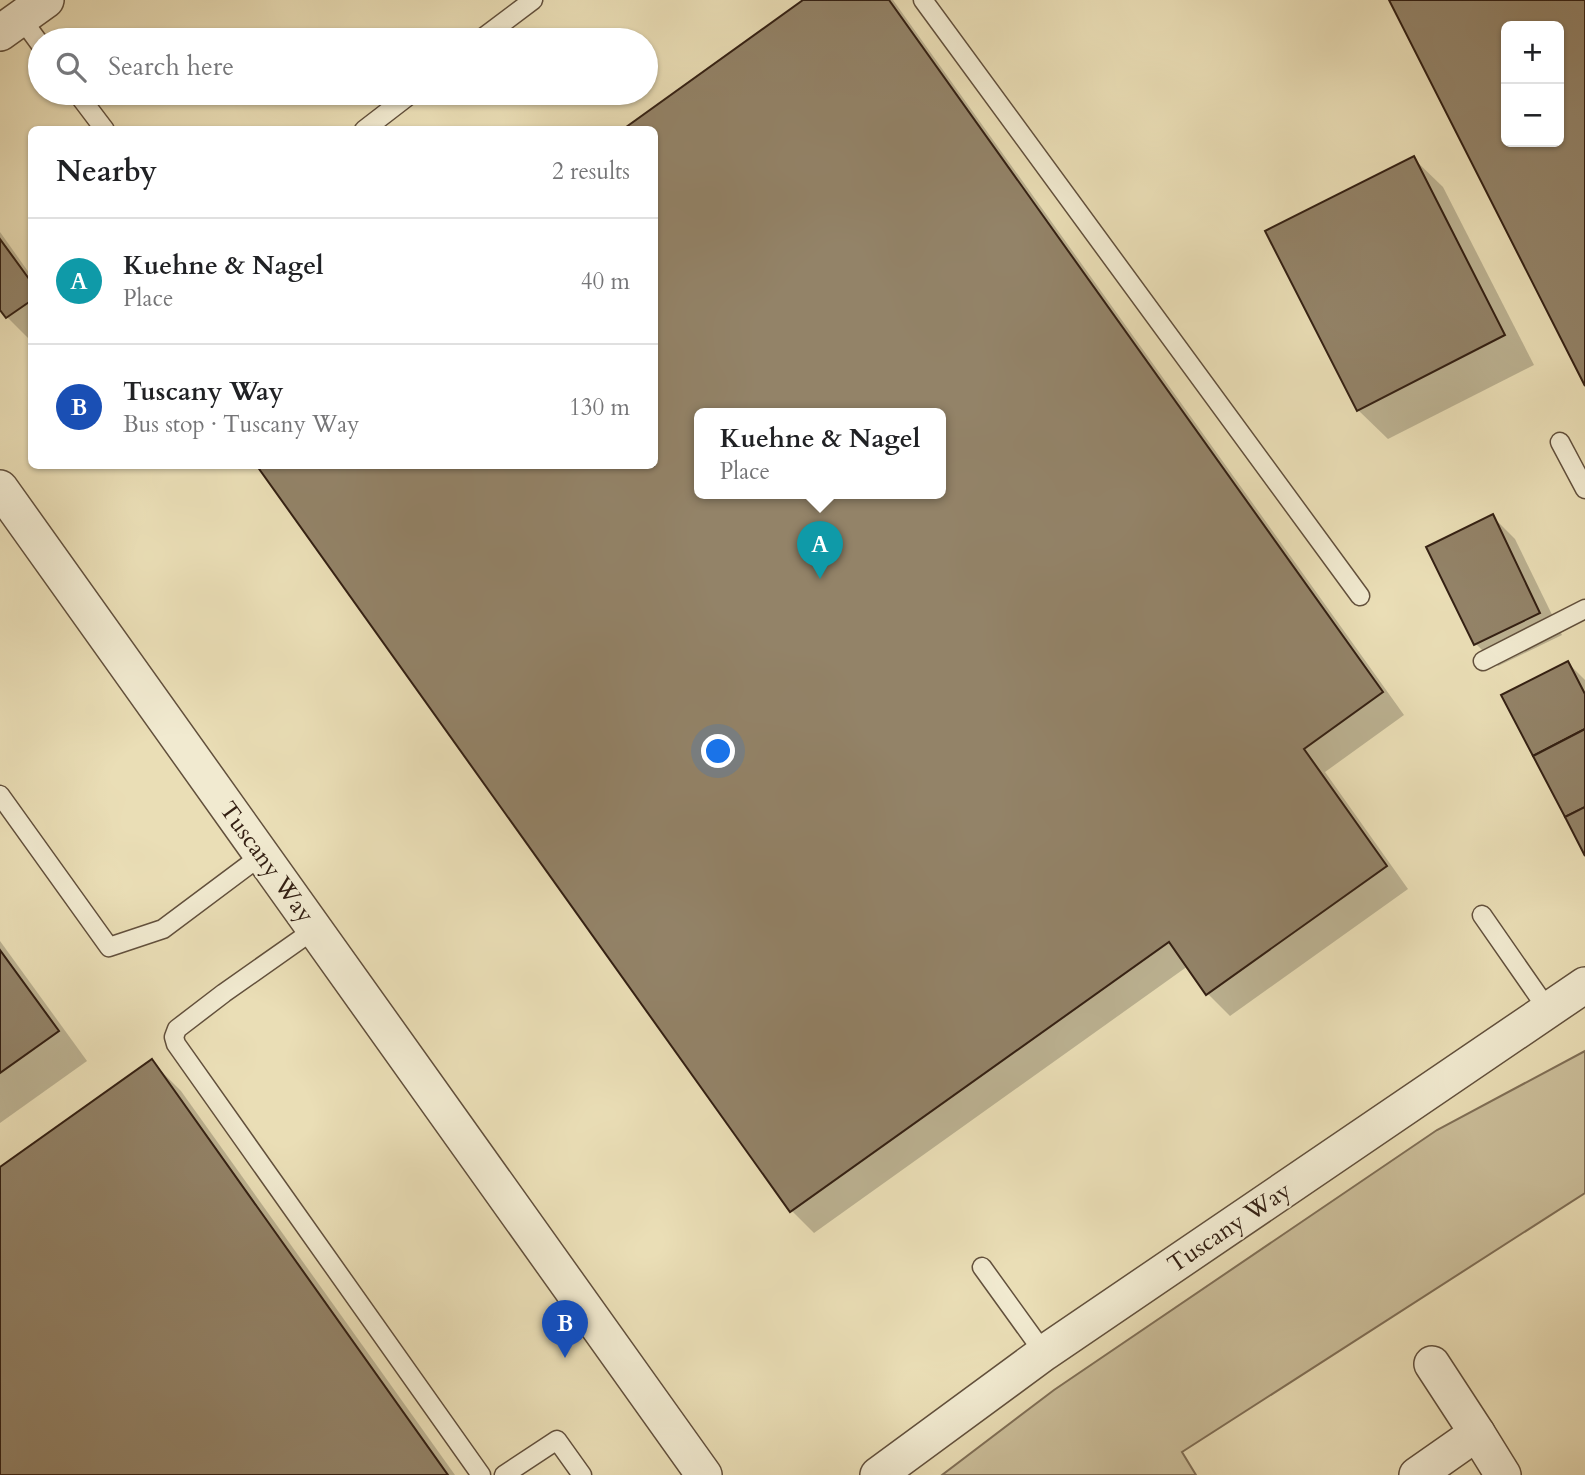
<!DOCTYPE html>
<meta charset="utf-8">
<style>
body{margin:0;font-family:Cardo,serif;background:#f6f6f6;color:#202124}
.controls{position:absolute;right:21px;top:21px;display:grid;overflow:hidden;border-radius:10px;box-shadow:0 2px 5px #0004}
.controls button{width:63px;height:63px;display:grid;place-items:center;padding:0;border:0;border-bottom:2px solid #e0e0e0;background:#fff;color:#202124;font:35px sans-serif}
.you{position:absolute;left:719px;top:752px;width:24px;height:24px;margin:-18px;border:5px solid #fff;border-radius:50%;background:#1a73e8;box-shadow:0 0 0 10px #1a73e833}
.badge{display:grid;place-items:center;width:46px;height:46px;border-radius:50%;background:#b45309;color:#fff;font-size:23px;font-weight:700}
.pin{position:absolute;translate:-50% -58px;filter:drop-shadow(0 2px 4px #0008)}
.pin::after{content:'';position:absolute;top:37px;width:24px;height:21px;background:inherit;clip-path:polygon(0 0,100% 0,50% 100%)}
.popup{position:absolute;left:694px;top:408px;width:252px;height:91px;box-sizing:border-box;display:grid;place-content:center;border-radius:10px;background:#fff;filter:drop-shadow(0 2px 5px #0005);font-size:23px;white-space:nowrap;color:#757577}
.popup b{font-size:26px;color:#202124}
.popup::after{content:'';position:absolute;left:50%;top:100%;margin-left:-14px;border:14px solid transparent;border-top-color:#fff}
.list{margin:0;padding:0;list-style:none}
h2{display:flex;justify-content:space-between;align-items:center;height:91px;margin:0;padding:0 28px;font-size:30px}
h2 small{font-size:23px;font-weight:400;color:#757577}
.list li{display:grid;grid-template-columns:46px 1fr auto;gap:21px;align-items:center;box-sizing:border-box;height:126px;padding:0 28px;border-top:2px solid #e0e0e0}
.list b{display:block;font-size:26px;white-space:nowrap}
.list p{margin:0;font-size:23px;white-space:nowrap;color:#757577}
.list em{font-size:23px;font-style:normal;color:#757577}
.icon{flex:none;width:38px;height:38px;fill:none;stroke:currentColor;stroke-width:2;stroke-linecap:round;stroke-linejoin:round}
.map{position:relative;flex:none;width:1585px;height:1475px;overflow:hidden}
.search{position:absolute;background:#fff;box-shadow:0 2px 5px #0004;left:28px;top:28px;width:630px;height:77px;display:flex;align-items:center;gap:18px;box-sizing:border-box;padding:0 24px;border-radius:38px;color:#757577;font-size:26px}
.panel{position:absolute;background:#fff;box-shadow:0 2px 5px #0004;left:28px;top:126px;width:630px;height:343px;border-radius:10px}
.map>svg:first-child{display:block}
.green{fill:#cbbe9a;stroke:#806f56;stroke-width:2}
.shadow{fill:#0003;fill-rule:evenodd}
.building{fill:#938368;stroke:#342013;stroke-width:2;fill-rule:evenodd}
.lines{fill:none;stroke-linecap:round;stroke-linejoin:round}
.service-casing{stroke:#62503c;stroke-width:21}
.minor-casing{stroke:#62503c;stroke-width:38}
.service{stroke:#f1ead0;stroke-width:18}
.minor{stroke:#f1ead0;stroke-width:35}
.labels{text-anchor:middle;stroke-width:5;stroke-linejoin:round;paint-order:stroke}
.street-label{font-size:24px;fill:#342013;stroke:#f1ead0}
</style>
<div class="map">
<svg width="1585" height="1475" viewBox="0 0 1585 1475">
<rect width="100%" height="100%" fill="#eadeb6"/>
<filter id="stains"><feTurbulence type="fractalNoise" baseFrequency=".00286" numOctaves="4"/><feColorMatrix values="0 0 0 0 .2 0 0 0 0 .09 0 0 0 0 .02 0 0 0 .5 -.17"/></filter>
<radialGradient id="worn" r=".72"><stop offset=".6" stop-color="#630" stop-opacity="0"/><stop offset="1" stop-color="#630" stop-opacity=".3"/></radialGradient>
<path class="green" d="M 1585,1051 L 1585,1193 L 1182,1452 L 1196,1475 L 942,1475 L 1054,1390 L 1437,1130 Z"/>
<g class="shadow">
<path d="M 806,0 L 893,0 L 1404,715 L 1325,772 L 1408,889 L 1230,1016 L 1208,994 L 1188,966 L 814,1233 L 792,1211 L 259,466 L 654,466 ZM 699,413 L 941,413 L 941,493 L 699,493 Z"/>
<path d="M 1391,0 L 1585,0 L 1585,382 ZM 1506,26 L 1559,26 L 1559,142 L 1506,142 Z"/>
<path d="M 1413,158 L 1443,187 L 1534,365 L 1388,439 L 1358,410 Z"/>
<path d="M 0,232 L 32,277 L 32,338 L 29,339 L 7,317 L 0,307 Z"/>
<path d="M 1492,516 L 1515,539 L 1562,635 L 1498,666 L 1476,644 Z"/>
<path d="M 1568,663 L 1585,680 L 1585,853 Z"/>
<path d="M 0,941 L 87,1061 L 0,1123 Z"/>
<path d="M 152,1062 L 181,1091 L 455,1475 L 0,1475 L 0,1170 Z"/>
</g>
<g class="building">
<path d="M 803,0 L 889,0 L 1383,692 L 1304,749 L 1387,866 L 1206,995 L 1169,942 L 790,1212 L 257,466 L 654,466 L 654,130 L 622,130 ZM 699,413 L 941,413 L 941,493 L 699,493 Z"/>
<path d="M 1389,0 L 1585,0 L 1585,386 ZM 1506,26 L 1559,26 L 1559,142 L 1506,142 Z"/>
<path d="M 1414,156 L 1505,335 L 1357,411 L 1265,231 Z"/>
<path d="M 0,239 L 32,283 L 32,300 L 6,318 L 0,310 Z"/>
<path d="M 1493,514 L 1540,613 L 1474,645 L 1426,547 Z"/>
<path d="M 1568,661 L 1585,694 L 1585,729 L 1533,756 L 1501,695 Z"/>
<path d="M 1585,729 L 1585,807 L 1565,817 L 1533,756 Z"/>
<path d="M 1585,807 L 1585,856 L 1565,817 Z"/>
<path d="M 0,950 L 59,1031 L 0,1073 Z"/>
<path d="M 152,1059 L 448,1475 L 0,1475 L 0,1167 Z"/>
</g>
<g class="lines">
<defs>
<g id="service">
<path d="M 923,0 L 1360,596"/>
<path d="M 21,18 L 40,44"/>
<path d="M 480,40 L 533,0"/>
<path d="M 77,93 L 105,130"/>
<path d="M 364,130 L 412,93"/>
<path d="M 1560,442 L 1585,489"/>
<path d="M 1483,661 L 1585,609"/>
<path d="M 0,795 L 109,947 L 163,929 L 262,855"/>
<path d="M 1482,915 L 1548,1010"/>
<path d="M 315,929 L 224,993 L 177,1029 L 174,1037 L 176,1044 L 481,1475"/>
<path d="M 982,1267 L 1044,1353"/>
<path d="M 504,1475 L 557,1440 L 582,1475"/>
</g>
<g id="minor">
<path d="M 0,33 L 46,0"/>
<path d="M 0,488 L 704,1475"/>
<path d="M 1432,1364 L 1477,1433 L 1503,1475"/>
<path d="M 878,1475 L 1044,1353 L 1585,985"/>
<path d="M 1417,1475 L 1477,1433"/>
</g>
</defs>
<use href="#service" class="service-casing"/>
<use href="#minor" class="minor-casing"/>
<use href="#service" class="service"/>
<use href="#minor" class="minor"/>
</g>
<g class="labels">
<g class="street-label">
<text transform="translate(267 862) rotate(54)" y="8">Tuscany Way</text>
<text transform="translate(1229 1227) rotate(-34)" y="8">Tuscany Way</text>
</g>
</g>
<rect width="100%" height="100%" filter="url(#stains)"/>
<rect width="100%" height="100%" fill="url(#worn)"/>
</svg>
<div class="controls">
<button>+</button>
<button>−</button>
</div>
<div class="you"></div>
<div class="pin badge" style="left:820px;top:579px;background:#0f9aa8">A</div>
<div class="popup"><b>Kuehne &amp; Nagel</b>Place</div>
<div class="pin badge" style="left:565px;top:1358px;background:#1a4fb4">B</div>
<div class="search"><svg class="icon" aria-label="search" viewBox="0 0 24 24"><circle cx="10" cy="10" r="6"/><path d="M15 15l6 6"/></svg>Search here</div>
<section class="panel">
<h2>Nearby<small>2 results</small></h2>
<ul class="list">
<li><span class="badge" style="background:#0f9aa8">A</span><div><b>Kuehne &amp; Nagel</b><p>Place</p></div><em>40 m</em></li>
<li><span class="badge" style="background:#1a4fb4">B</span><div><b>Tuscany Way</b><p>Bus stop · Tuscany Way</p></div><em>130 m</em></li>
</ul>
</section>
</div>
